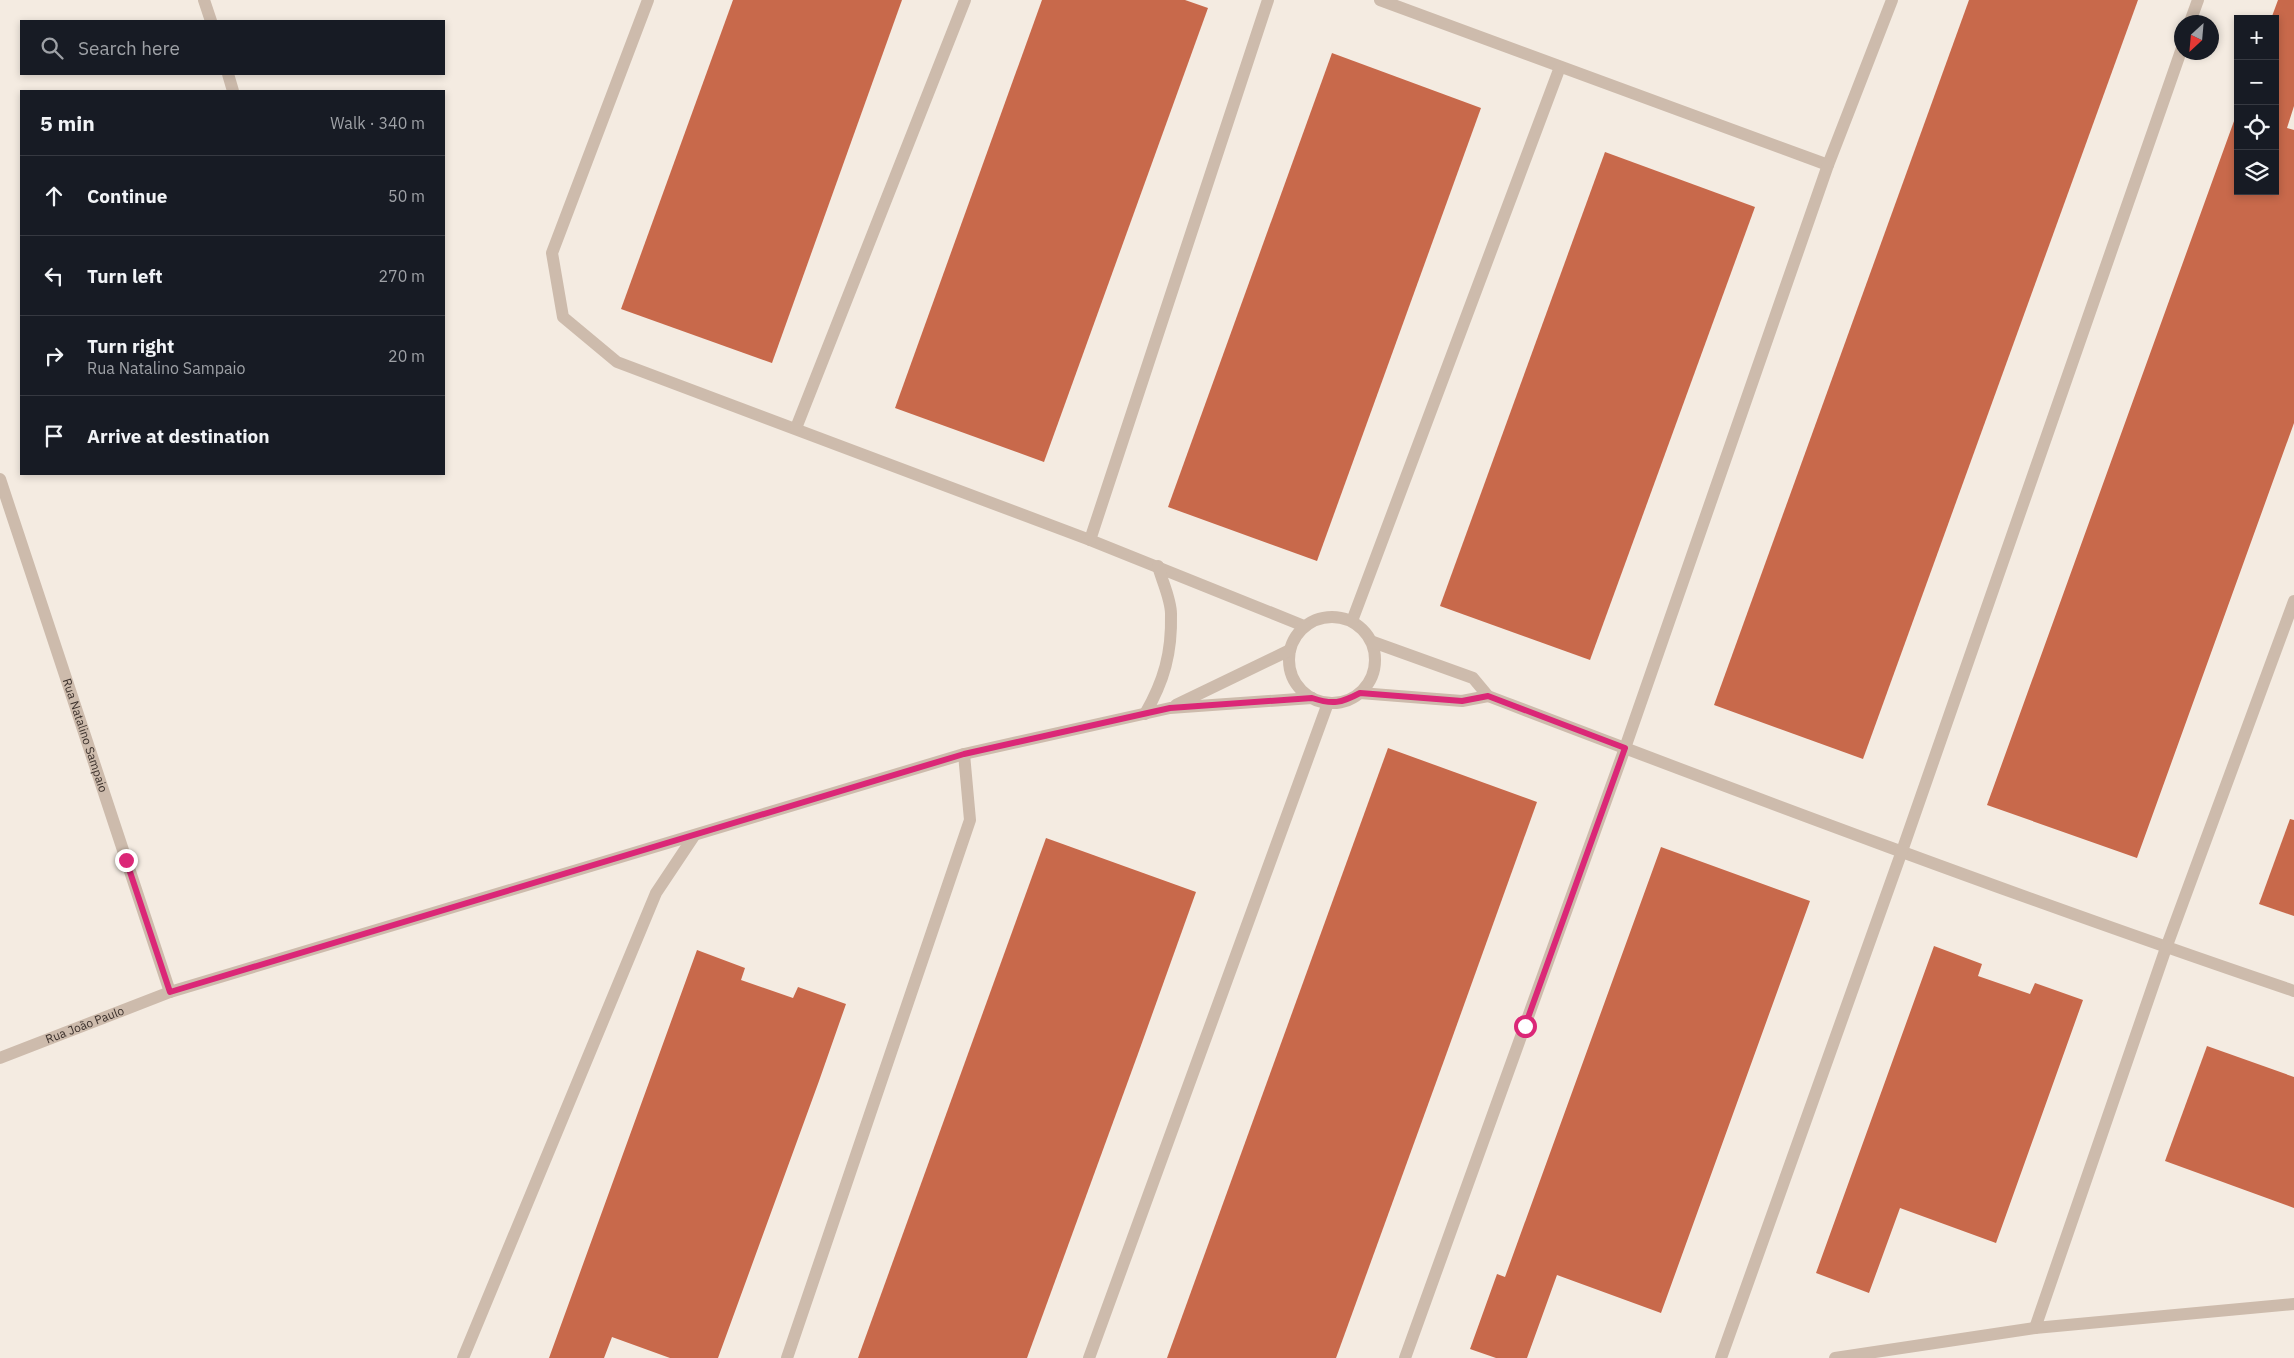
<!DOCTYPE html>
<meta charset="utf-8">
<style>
body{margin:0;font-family:"IBM Plex Sans",sans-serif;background:#242831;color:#f1f3f6}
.controls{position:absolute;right:15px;top:15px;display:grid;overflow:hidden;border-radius:0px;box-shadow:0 2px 8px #0003}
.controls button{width:45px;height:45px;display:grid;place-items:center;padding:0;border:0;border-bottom:1px solid #363941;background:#171b24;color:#f1f3f6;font:25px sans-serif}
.compass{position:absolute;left:2174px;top:15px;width:45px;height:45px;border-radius:50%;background:#171b24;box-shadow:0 2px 8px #0003;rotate:206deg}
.stop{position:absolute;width:15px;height:15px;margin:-11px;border:4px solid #db2777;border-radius:50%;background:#fff}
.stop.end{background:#db2777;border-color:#fff;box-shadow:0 1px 5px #0008}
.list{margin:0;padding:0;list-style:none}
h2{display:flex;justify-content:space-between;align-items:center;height:65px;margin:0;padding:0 20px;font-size:21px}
h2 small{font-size:16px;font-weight:400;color:#9ea1a6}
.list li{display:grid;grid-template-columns:32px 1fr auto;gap:15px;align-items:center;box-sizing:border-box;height:80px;padding:0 20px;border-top:1px solid #363941}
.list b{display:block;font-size:19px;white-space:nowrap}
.list p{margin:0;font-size:16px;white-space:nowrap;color:#9ea1a6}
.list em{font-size:16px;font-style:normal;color:#9ea1a6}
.icon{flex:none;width:28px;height:28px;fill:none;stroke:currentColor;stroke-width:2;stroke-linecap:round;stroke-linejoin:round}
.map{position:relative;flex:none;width:2294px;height:1358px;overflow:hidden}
.search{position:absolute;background:#171b24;box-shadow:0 2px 8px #0003;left:20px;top:20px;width:425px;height:55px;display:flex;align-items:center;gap:12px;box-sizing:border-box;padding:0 18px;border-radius:0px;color:#9ea1a6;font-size:19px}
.panel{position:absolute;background:#171b24;box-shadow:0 2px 8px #0003;left:20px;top:90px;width:425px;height:385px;border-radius:0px}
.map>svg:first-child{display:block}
.building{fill:#c8694b}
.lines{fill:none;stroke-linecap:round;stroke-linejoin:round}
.minor{stroke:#cdbbac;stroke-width:12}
.route{stroke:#db2777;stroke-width:6}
.labels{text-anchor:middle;stroke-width:4;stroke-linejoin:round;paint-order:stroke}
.street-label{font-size:12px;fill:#3b302b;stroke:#fbf5ee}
</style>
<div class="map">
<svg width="2294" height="1358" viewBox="0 0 2294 1358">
<rect width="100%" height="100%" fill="#f4ebe1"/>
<g class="building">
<path d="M 733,0 L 902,0 L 772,363 L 621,309 Z"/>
<path d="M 1042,0 L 1185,0 L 1208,8 L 1044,462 L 895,408 Z"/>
<path d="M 1969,0 L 2138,0 L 1863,759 L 1714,705 Z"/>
<path d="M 2278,0 L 2294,0 L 2294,106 L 2287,128 L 2294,130 L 2294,423 L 2137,858 L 1987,805 L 2238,110 L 2238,191 L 2275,191 L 2275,19 L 2271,19 Z"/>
<path d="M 1332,53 L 1481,108 L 1317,561 L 1168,507 Z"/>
<path d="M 1605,152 L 1755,207 L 1590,660 L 1440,606 Z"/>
<path d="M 1388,748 L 1537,802 L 1446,1055 L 1336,1358 L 1167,1358 Z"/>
<path d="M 2290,819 L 2294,820 L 2294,916 L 2259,904 Z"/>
<path d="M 1046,838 L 1196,892 L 1139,1051 L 1027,1358 L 858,1358 Z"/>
<path d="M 1661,847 L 1810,901 L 1661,1313 L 1557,1275 L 1527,1358 L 1496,1358 L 1470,1349 L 1497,1274 L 1505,1277 Z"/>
<path d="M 1934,946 L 1982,964 L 1978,976 L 2030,994 L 2035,983 L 2083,1000 L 1996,1243 L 1900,1208 L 1869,1293 L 1816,1273 Z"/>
<path d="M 697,950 L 745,968 L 741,980 L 793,998 L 798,987 L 846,1004 L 819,1081 L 718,1358 L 670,1358 L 612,1337 L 604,1358 L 549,1358 Z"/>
<path d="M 2207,1046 L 2294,1077 L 2294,1208 L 2165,1161 Z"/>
</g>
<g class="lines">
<g class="minor">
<path d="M 204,0 L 211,21"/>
<path d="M 648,0 L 552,253 L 563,317 L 617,362 L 1090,540 L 1304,626"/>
<path d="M 1380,0 L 1828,165"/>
<path d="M 2190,22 L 2198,0"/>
<path d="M 228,74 L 233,91"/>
<path d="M 796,428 L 965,0"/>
<path id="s1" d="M 0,479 L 170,992"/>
<path d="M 1090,540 L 1268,0"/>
<circle cx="1332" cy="660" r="43"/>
<path d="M 1352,621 L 1560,67"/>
<path d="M 1373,642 L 1473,678 L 1488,696 C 1755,798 2023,899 2294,991"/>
<path d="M 1360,693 L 1462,701 L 1488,696"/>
<path d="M 1176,705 L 1290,650"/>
<path d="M 1145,714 C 1164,681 1172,653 1171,614 C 1171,599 1162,581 1158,566"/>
<path id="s2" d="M 0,1058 L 170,992 L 964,754 L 1170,708 L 1312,698"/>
<path d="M 2035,1328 L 2166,948 L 2294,601"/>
<path d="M 463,1358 L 656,893 L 694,836"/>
<path d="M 787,1358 L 970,820 L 964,754"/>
<path d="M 1089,1358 L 1328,703"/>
<path d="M 1405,1358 L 1625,748 L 1828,165 L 1892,0"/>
<path d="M 1721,1358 L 1902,851 L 2182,48"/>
<path d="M 1835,1358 L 2035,1328 L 2294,1304"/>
</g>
</g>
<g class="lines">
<path class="route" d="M 126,860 L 170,992 L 964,754 L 1170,708 L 1312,698 C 1333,705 1341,703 1360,693 L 1462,701 L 1488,696 L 1625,748 L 1525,1026"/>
</g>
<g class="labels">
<g class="street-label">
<text dy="4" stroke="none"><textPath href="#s1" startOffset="270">Rua Natalino Sampaio</textPath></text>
<text dy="4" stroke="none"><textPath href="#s2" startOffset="91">Rua João Paulo</textPath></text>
</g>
</g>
</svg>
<div class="controls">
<button>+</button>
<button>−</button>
<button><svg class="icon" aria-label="locate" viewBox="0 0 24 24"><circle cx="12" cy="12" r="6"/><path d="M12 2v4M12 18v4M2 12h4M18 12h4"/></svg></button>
<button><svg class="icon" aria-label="layers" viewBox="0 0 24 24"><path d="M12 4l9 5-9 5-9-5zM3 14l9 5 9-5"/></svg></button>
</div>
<svg class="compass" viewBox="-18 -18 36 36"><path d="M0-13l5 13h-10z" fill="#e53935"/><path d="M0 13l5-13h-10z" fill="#9ea1a6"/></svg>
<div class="stop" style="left:1525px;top:1026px"></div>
<div class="stop end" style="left:126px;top:860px"></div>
<div class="search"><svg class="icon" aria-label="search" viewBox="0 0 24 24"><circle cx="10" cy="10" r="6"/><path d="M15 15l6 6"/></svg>Search here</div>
<section class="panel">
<h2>5 min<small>Walk · 340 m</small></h2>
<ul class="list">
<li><svg class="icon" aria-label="ahead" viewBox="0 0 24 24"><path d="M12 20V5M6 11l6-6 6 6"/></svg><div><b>Continue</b></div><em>50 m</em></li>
<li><svg class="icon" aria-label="left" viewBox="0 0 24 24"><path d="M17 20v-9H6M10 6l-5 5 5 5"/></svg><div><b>Turn left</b></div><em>270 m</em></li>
<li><svg class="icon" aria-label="right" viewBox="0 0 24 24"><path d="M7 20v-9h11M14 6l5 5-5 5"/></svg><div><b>Turn right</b><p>Rua Natalino Sampaio</p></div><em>20 m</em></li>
<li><svg class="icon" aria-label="arrive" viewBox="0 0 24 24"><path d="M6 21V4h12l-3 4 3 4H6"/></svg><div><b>Arrive at destination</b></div></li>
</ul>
</section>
</div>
